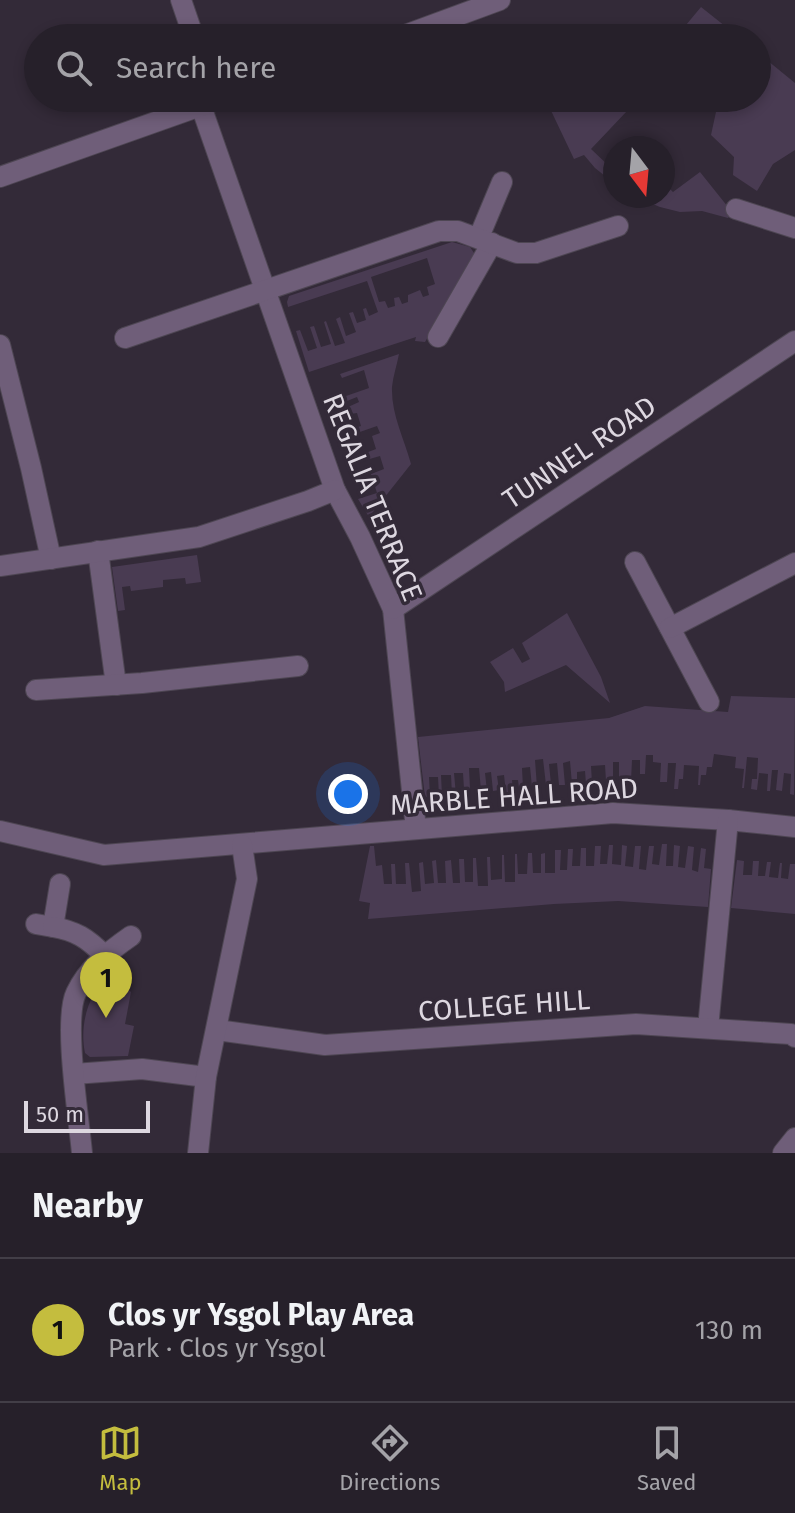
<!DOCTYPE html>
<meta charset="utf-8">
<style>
body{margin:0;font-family:"Fira Sans",sans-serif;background:#2e2832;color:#f1f3f6}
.compass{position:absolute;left:603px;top:136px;width:72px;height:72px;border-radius:50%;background:#26202a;box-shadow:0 4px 12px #0003;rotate:164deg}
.scale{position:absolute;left:24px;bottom:20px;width:126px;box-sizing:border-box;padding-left:8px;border:4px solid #ddd7e0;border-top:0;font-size:22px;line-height:28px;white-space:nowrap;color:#ddd7e0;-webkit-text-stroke:6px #332a38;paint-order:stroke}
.you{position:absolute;left:348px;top:794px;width:28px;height:28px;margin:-20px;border:6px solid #fff;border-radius:50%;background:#1a73e8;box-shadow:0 0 0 12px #1a73e833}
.badge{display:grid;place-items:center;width:52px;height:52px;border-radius:50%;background:#c4bd3e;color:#111;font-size:26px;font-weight:700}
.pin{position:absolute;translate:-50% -66px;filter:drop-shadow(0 2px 4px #0008)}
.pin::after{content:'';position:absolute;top:42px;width:28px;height:24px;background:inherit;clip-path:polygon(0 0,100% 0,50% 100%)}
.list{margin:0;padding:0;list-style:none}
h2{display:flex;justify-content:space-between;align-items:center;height:104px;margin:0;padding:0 32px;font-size:34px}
h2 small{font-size:26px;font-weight:400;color:#a4a3a8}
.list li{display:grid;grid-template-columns:52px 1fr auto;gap:24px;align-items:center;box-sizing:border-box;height:144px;padding:0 32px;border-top:2px solid #423e47}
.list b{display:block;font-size:30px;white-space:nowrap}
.list p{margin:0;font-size:26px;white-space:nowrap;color:#a4a3a8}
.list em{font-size:26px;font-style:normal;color:#a4a3a8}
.icon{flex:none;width:44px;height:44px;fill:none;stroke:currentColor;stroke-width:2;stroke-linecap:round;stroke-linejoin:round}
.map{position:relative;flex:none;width:795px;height:1153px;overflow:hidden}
.search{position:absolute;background:#26202a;box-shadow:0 4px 12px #0003;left:24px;right:24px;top:24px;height:88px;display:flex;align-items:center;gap:20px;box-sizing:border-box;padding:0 28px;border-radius:44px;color:#a4a3a8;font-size:30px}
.sheet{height:248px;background:#26202a}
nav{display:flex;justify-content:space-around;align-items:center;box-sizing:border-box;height:112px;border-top:2px solid #423e47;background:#26202a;font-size:22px;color:#a4a3a8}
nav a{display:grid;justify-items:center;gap:4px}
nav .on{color:#c4bd3e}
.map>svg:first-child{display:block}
.green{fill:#493b52;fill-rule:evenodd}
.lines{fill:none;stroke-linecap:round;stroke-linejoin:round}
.street-casing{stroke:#4e4653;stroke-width:22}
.street{stroke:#6f5e79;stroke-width:20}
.labels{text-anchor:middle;stroke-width:7;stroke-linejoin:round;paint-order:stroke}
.street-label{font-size:28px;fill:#ddd7e0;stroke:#332a38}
</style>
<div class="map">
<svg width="795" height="1153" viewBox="0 0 795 1153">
<rect width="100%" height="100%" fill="#332a38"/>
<g class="green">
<path d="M 701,7 L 740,38 L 707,38 L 701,32 L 695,38 L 688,34 L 684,38 L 667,38 L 686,25 Z"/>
<path d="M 757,52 L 795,83 L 795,150 L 773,164 L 757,191 L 733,175 L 734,157 L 711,135 L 719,98 L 757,98 Z"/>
<path d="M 545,98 L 612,98 L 627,111 L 591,149 L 610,167 L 615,163 L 615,184 L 595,168 L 584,155 L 574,159 Z"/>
<path d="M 700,172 L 732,212 L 728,218 L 702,211 L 680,212 L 660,207 L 633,196 L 663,196 L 663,182 L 673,192 Z"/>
<path d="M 452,242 L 470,247 L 476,256 L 425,342 L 415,341 L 416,337 L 309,372 L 296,331 L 300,330 L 308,351 L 317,348 L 310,327 L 314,326 L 321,347 L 331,344 L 324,322 L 326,321 L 335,346 L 345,343 L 336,319 L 340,317 L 346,336 L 356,332 L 349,313 L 353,312 L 357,323 L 366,320 L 363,309 L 366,308 L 369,316 L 378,312 L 367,281 L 288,307 L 287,302 L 289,296 ZM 427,258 L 435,284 L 427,287 L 429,295 L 423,297 L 420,290 L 408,295 L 408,302 L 402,304 L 399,297 L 394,298 L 395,306 L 388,308 L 385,301 L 379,302 L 371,277 Z"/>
<path d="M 399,354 C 397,365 393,376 392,387 C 391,414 404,438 411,464 L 369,517 L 358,499 L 377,493 L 371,474 L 384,469 L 380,456 L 366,460 L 363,454 L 376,449 L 372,436 L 380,433 L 377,426 L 357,433 L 355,428 L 361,426 L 357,413 L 350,414 L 348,407 L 359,402 L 357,397 L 347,401 L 346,396 L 369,388 L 364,370 L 342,378 L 340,374 Z"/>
<path d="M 197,555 L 201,582 L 186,584 L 185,578 L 163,580 L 163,587 L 131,591 L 130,586 L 122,587 L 125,610 L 118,611 L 112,567 Z"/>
<path d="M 567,613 L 601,677 L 610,703 L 566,665 L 505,692 L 504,682 L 490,662 L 513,648 L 522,663 L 530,659 L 522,643 Z"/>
<path d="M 731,696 L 795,698 L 794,795 L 790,794 L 791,774 L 784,773 L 782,791 L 776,790 L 778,770 L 772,770 L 770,791 L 767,791 L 768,774 L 759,773 L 757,790 L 751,789 L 752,779 L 757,779 L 758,758 L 747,757 L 744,788 L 742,788 L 744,769 L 735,768 L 736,757 L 714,754 L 712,767 L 707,767 L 706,775 L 701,775 L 700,785 L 698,785 L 699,766 L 684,765 L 683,779 L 679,779 L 678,789 L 674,789 L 676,763 L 668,763 L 667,782 L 660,782 L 661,763 L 653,762 L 653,755 L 646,755 L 645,774 L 640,774 L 640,760 L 632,760 L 631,781 L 619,781 L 619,762 L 613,762 L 613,780 L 606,781 L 605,765 L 591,766 L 592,783 L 586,784 L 585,771 L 577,772 L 577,784 L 572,784 L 570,761 L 563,763 L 565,785 L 559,785 L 557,763 L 549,764 L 551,784 L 546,785 L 543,759 L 535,760 L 537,787 L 532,787 L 530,767 L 522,768 L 523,788 L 519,788 L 518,780 L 512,780 L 513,792 L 506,793 L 504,775 L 497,776 L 499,790 L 493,791 L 491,772 L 485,773 L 487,791 L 481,791 L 479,768 L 469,768 L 470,789 L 464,789 L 463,773 L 454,773 L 456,795 L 452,795 L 451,775 L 441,775 L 442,796 L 439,796 L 438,777 L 429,777 L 430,797 L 425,797 L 418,737 L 609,718 L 645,706 L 728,712 Z"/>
<path d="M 662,844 L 667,844 L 666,866 L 673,866 L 674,845 L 680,846 L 678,867 L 685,868 L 688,846 L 694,847 L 692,870 L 698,872 L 701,848 L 706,849 L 704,868 L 711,869 L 708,907 L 618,901 L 554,904 L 368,919 L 370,903 L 359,901 L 370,846 L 374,846 L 376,866 L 382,865 L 384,884 L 392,884 L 391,864 L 395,864 L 396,884 L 406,884 L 405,863 L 409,863 L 412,892 L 421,891 L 419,863 L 423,862 L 425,884 L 434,883 L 432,861 L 436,860 L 438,883 L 446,883 L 445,861 L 451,860 L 453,883 L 460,883 L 459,859 L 464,859 L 465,882 L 473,882 L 473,858 L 476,858 L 478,886 L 488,886 L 487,857 L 490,857 L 491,880 L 502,879 L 502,855 L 504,855 L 505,882 L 515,882 L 515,854 L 517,854 L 518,874 L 527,874 L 528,853 L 532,853 L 533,873 L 541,873 L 541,854 L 545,853 L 545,873 L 555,873 L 555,850 L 561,850 L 560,870 L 567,870 L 568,849 L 573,849 L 572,866 L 580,866 L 581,848 L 586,848 L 586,866 L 594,866 L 595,846 L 601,846 L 600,864 L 607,864 L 609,845 L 613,845 L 612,864 L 621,865 L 622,845 L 627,846 L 625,866 L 633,867 L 635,846 L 641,846 L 639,869 L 646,870 L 649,846 L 654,846 L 652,864 L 659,865 Z"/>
<path d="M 737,860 L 744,861 L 743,875 L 752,875 L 753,861 L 759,861 L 758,876 L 765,876 L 767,862 L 771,862 L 769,877 L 778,878 L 780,863 L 782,863 L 781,878 L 788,879 L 790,864 L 795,864 L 795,914 L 731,908 Z"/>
<path d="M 110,972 L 131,992 L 125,1024 L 134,1026 L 128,1056 L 90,1057 L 85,1053 C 79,1023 89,993 110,972 Z"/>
</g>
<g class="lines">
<defs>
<g id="street">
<path d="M 181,0 L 194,38"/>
<path d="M 397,38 L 500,0"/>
<path d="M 201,106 L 335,490 L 360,537 L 393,609 L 416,829"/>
<path d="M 0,177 L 223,98"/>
<path d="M 736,209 L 795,228"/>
<path d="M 479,237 L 502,182"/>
<path d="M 438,337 L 492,243"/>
<path d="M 125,338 L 439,231 L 458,231 L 517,253 L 536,253 L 618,226"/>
<path d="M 0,345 L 31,468 L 51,559"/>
<path d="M 98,551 L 116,685"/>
<path d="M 635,562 L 709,702"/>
<path d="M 0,566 L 199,537 L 308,501 L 335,490"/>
<path d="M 393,609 L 795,341"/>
<path d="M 670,628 L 795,563"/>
<path d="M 36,690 L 142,683 L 298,666"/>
<path d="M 0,831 L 104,855 L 613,813 L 728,820 L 795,827"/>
<path d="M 36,924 L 53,927 L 60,884"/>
<path d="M 53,927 C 76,931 87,938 104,955"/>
<path d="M 708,1028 L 728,820"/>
<path d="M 217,1030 L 325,1045 L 636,1024 L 791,1034 L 795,1037"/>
<path d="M 74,1074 L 142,1069 L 206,1077"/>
<path d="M 82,1153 C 79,1119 63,1020 76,993 C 88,968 108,952 131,936"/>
<path d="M 198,1153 L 206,1077 L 247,879 L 242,845"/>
<path d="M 783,1153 L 795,1138"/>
</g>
</defs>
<use href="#street" class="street-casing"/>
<use href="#street" class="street"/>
</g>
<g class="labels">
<g class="street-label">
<text transform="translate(579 452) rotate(-34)" y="10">TUNNEL ROAD</text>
<text transform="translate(373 497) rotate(68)" y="10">REGALIA TERRACE</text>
<text transform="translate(514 796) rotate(-4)" y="10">MARBLE HALL ROAD</text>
<text transform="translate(504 1005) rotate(-4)" y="10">COLLEGE HILL</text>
</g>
</g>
</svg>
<svg class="compass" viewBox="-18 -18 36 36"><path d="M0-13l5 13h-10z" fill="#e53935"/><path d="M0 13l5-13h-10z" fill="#a4a3a8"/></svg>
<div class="scale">50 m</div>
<div class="you"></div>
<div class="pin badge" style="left:106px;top:1018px">1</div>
<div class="search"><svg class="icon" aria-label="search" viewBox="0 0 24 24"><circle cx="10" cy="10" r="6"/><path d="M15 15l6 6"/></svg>Search here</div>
</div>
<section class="sheet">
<h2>Nearby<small></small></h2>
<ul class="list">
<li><span class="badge">1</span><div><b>Clos yr Ysgol Play Area</b><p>Park · Clos yr Ysgol</p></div><em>130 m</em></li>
</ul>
</section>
<nav>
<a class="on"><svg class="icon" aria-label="map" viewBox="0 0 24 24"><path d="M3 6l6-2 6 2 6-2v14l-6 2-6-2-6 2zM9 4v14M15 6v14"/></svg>Map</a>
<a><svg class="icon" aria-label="directions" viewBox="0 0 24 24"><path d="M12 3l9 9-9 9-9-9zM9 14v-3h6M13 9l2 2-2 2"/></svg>Directions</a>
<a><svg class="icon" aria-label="saved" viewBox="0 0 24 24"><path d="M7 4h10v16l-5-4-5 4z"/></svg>Saved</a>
</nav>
